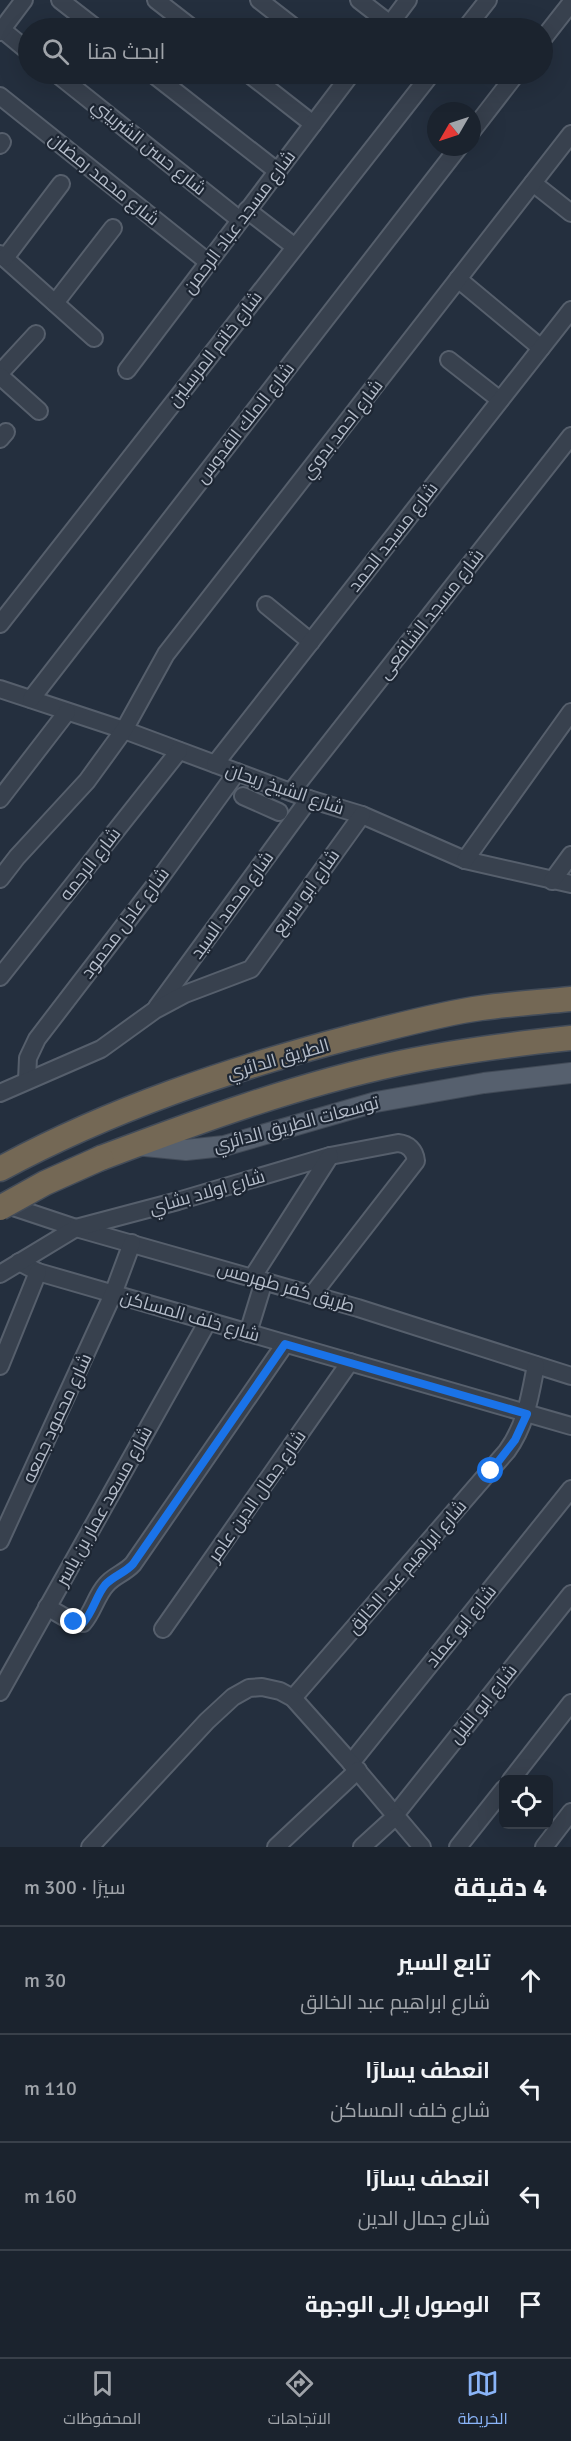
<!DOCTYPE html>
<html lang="ar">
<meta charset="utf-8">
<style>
body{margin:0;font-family:Signika,Cairo,sans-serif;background:#282f3a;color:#f1f3f6;direction:rtl}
.controls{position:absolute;right:18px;bottom:18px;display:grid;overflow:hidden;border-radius:9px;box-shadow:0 6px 24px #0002}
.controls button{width:54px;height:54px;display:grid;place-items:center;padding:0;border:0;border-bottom:2px solid #39404a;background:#1b232e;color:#f1f3f6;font:30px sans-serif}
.compass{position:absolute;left:427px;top:102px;width:54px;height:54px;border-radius:50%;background:#1b232e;box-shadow:0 6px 24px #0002;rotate:231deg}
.stop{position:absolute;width:18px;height:18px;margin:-14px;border:4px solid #1a73e8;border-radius:50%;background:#fff}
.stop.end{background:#1a73e8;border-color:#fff;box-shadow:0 2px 6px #0008}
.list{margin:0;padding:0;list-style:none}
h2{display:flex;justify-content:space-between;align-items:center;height:78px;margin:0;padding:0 24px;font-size:26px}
h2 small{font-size:20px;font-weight:400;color:#a0a4aa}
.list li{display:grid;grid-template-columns:39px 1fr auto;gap:18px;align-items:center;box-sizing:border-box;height:108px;padding:0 24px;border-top:2px solid #39404a}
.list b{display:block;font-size:22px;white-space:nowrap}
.list p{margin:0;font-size:20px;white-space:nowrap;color:#a0a4aa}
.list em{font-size:20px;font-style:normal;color:#a0a4aa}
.icon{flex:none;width:33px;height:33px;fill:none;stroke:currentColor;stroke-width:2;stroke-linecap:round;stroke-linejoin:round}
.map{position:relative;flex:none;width:571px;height:1847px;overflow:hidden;direction:ltr}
.search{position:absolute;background:#1b232e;box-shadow:0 6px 24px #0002;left:18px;right:18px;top:18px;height:66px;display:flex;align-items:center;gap:15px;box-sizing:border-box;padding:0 21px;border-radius:33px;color:#a0a4aa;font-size:22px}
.sheet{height:510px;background:#1b232e}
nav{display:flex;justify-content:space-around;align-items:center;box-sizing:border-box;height:84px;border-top:2px solid #39404a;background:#1b232e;font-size:16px;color:#a0a4aa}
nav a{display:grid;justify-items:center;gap:3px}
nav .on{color:#8ab4f8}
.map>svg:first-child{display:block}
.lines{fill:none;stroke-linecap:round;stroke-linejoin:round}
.minor-casing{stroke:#565f6c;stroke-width:20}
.major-casing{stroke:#414a57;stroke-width:22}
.highway-casing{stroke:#434c59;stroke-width:27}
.minor{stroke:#38414e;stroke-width:16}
.major{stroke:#56606e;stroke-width:20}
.highway{stroke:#746855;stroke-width:24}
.highway-bridge-casing{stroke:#434c59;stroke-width:27;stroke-linecap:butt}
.highway-bridge{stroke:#746855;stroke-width:24}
.route{stroke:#1a73e8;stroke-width:8}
.labels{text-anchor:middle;stroke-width:4.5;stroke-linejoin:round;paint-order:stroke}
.street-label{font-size:18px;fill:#b4bcc9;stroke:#1d2633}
</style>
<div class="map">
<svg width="571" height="1847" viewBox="0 0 571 1847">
<rect width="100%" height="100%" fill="#242f3e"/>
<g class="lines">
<defs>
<g id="minor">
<path d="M 60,0 L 96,28"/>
<path d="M 156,0 L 192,28"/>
<path d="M 259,0 L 295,28"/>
<path d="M 359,0 L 390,24"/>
<path d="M 0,28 L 28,51"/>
<path d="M 387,28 L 408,0"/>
<path d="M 466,28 L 488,0"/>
<path d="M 0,32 L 24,0"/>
<path d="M 542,40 L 571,3"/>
<path d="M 57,74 L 240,220"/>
<path d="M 153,74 L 277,171"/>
<path d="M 249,74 L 313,124"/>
<path d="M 0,96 L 208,262"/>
<path d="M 472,131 L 516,74"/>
<path d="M 0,145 L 2,142"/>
<path d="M 533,183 L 571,213"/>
<path d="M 247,210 L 295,247"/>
<path d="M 0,254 L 94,338"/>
<path d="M 5,258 L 61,184"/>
<path d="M 458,279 L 541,348"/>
<path d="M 55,303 L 113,228"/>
<path d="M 449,360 L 500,400"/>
<path d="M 127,370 L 351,74"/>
<path d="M 0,373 L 36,334"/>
<path d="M 0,376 L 39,411"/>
<path d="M 0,439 L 6,432"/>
<path d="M 266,605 L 311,642"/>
<path d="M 0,624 L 431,74"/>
<path d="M 0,689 L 124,730 L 309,799 L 362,815 L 465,860 L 571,884"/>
<path d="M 31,699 L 459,147"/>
<path d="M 215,764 L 571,310"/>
<path d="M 291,792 L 571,436"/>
<path d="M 243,796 L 279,812"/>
<path d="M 0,799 L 67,712"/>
<path d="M 465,860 L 571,712"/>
<path d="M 0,879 L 17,857 L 87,781 L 124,730 L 166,654 L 571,134"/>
<path d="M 552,881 L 571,855"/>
<path d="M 0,977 L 179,751"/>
<path d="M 157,1007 L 309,799"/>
<path d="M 27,1080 L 28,1058 L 37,1039 L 155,885 L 237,772"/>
<path d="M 0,1093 L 101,1049 L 155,1010 L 185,994 L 251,969 L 362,815"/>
<path d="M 1,1203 L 76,1228 L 358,1308 L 571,1376"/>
<path d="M 19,1262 L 38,1272 L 571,1426"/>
<path d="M 0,1274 L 76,1228 L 178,1201 L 330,1156 L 398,1143 C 408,1144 415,1150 416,1161 L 312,1295"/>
<path d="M 252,1278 L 330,1156"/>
<path d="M 248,1333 L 264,1281"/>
<path d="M 0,1366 L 38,1272"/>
<path d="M 0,1541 L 113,1294 L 132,1243"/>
<path d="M 47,1607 L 73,1622 L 83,1623 C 93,1612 96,1596 106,1585 C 113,1576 125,1573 133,1564 L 285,1344"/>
<path d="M 163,1629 L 350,1362"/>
<path d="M 0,1692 L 208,1321"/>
<path d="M 293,1698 L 507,1451 C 526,1425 530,1396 536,1365"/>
<path d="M 351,1763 L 571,1489"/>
<path d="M 511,1780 L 571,1703"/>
<path d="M 395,1815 L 571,1594"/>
<path d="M 90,1847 L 207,1721 L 233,1697 L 249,1688 L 262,1687 L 280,1691 L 293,1698 L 351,1763 L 422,1847"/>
<path d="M 276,1847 L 358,1770"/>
<path d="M 362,1847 L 396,1816"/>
<path d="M 458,1847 L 504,1789"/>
<path d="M 544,1847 L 571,1812"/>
</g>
<path id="major" d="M 135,1145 L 186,1150 L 224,1146 L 376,1102 L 484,1083 L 571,1073"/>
<g id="highway">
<path d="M 101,1158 C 199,1121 297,1085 400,1063 C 457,1051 514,1044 571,1038"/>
<path d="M 0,1169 C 111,1109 230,1069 352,1037 C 394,1027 438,1014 481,1008 C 510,1004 541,1002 571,999"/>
</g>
</defs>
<use href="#minor" class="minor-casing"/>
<use href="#major" class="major-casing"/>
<use href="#highway" class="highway-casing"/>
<use href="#minor" class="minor"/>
<use href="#major" class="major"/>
<use href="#highway" class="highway"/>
<defs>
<path id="highway-bridge" d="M 0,1208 L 45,1183 L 101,1158"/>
</defs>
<use href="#highway-bridge" class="highway-bridge-casing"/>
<use href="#highway-bridge" class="highway-bridge"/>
</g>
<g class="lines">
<path class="route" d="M 74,1622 L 83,1623 C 93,1612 96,1596 105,1585 C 113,1576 125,1573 133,1564 L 285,1344 L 527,1414 L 515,1440 L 491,1471"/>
</g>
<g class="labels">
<g class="street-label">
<text transform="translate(149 147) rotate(39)" y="6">شارع حسن الشربيني</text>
<text transform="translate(104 179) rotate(39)" y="6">شارع محمد رمضان</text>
<text transform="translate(239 222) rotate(-53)" y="6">شارع مسجد عباد الرحمن</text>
<text transform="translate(215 349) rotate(-52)" y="6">شارع خاتم المرسلين</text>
<text transform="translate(245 423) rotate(-52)" y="6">شارع الملك القدوس</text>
<text transform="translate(342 429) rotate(-52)" y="6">شارع احمد بدوي</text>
<text transform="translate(393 537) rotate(-52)" y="6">شارع مسجد الحمد</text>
<text transform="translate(431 614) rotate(-52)" y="6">شارع مسجد الشافعى</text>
<text transform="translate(285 789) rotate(19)" y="6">شارع الشيخ ريحان</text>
<text transform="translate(90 864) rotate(-52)" y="6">شارع الرحمه</text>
<text transform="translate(306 892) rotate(-54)" y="6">شارع ابو سريع</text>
<text transform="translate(232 905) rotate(-54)" y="6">شارع محمد السيد</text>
<text transform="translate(125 923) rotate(-53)" y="6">شارع عادل محمود</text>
<text transform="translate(278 1059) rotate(-16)" y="6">الطريق الدائري</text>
<text transform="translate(296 1124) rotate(-15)" y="6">توسعات الطريق الدائري</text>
<text transform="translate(207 1192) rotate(-16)" y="6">شارع اولاد بشاي</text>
<text transform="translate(286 1287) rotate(16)" y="6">طريق كفر طهرمس</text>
<text transform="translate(190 1316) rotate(16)" y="6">شارع خلف المساكن</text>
<text transform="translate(57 1418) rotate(-65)" y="6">شارع محمود جمعه</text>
<text transform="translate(257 1496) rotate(-55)" y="6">شارع جمال الدين عامر</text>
<text transform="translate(104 1506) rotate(-61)" y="6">شارع مسعد عمار بن ياسر</text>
<text transform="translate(407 1567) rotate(-49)" y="6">شارع ابراهيم عبد الخالق</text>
<text transform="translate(461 1626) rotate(-51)" y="6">شارع ابو عماد</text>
<text transform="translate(483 1704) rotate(-51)" y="6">شارع ابو الليل</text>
</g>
</g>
</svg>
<div class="controls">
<button><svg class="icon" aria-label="locate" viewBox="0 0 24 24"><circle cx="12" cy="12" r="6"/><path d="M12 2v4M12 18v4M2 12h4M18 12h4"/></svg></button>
</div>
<svg class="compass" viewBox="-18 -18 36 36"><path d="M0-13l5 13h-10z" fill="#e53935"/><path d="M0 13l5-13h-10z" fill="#a0a4aa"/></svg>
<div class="stop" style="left:491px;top:1471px"></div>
<div class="stop end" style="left:74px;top:1622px"></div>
<div class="search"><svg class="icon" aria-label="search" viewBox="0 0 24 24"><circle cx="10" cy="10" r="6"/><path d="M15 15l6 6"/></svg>ابحث هنا</div>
</div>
<section class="sheet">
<h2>4 دقيقة<small>سيرًا · 300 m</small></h2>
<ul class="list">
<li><svg class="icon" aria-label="ahead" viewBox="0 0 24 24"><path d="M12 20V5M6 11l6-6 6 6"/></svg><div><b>تابع السير</b><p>شارع ابراهيم عبد الخالق</p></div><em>30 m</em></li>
<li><svg class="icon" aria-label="left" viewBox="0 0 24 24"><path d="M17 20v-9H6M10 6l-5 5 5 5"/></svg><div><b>انعطف يسارًا</b><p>شارع خلف المساكن</p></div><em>110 m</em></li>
<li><svg class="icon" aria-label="left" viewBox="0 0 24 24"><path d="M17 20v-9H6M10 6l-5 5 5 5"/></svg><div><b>انعطف يسارًا</b><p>شارع جمال الدين</p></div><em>160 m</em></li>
<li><svg class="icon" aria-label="arrive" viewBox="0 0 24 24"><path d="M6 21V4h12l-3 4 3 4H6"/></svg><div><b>الوصول إلى الوجهة</b></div></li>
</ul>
</section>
<nav>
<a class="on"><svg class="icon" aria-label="map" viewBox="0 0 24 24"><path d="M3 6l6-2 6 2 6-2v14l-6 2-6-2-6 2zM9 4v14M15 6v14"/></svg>الخريطة</a>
<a><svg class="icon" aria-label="directions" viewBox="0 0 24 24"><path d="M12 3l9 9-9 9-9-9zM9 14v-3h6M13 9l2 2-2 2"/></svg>الاتجاهات</a>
<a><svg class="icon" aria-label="saved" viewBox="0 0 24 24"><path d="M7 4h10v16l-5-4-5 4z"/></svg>المحفوظات</a>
</nav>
